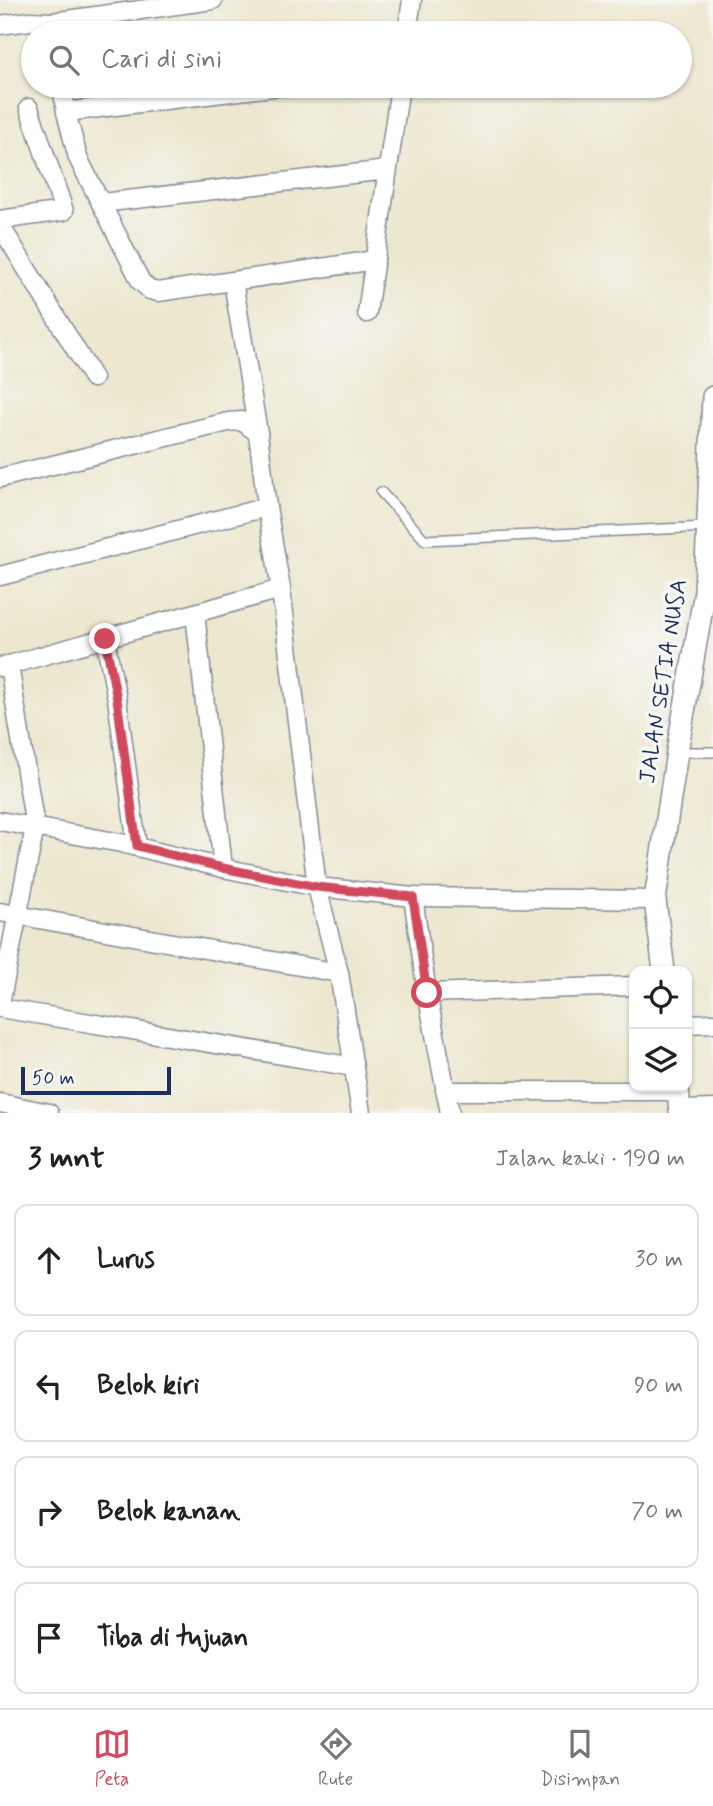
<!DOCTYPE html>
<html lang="id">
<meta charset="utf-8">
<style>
body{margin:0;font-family:Mynerve,sans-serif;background:#f6f6f6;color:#222}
.controls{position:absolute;right:21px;bottom:21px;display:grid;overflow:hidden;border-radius:14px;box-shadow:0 2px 5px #0004}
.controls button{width:63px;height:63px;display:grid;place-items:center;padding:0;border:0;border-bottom:2px solid #e0e0e0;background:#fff;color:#222;font:35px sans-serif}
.scale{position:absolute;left:21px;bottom:18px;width:150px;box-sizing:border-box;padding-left:7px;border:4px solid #1b2f5e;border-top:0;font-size:19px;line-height:24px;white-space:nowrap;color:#1b2f5e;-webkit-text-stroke:5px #f6f6f2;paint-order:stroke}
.stop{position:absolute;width:21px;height:21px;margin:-16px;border:5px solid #d1495b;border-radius:50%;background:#fff}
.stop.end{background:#d1495b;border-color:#fff;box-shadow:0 2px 7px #0008}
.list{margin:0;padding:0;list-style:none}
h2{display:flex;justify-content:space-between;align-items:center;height:91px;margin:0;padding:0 28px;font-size:30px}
h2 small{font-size:23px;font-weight:400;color:#767676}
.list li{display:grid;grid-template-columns:46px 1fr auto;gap:21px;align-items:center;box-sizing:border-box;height:112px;margin:0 14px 14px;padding:0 14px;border:2px solid #e0e0e0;border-radius:14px}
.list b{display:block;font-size:26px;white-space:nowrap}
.list em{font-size:23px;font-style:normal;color:#767676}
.icon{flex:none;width:38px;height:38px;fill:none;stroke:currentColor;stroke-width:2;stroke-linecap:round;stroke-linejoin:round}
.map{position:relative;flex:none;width:713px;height:1113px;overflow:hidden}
.search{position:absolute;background:#fff;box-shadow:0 2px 5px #0004;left:21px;right:21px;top:21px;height:77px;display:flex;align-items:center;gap:18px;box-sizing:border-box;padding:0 24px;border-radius:38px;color:#767676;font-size:26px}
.sheet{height:595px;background:#fff}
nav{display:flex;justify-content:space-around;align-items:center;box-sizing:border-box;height:98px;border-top:2px solid #e0e0e0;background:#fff;font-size:19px;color:#767676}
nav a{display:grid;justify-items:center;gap:4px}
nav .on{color:#d1495b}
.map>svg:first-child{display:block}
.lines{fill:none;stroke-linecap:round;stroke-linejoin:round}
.service-casing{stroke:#848b96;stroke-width:12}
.minor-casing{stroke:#848b96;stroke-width:21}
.tertiary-casing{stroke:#848b96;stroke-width:24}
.service{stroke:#fff;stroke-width:9}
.minor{stroke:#fff;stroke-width:18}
.tertiary{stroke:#fff;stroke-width:21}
.route{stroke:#d1495b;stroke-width:9}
.labels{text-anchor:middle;stroke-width:7;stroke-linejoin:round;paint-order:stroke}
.street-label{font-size:23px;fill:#1b2f5e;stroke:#f6f6f2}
</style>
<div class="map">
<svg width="713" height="1113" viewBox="0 0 713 1113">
<rect width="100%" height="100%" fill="#f6f6f2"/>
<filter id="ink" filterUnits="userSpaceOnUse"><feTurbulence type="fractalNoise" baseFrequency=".0143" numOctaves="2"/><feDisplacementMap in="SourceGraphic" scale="14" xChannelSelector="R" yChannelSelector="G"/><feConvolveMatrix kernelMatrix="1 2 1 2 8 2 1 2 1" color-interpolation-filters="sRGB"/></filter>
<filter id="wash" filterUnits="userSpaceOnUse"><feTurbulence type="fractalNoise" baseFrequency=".00686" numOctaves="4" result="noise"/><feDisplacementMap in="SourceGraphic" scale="28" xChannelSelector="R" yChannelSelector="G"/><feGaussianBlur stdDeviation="1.57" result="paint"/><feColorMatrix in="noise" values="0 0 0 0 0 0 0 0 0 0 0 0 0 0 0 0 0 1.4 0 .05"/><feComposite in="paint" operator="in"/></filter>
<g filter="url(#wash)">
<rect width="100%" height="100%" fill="#ece7ce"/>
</g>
<g filter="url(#ink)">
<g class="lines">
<defs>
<g id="service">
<path d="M 381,492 L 425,540 L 707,527"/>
<path d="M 678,752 L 713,752"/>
</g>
<g id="minor">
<path d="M 52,22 L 213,0"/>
<path d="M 0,25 L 30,21 L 52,22 L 54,33"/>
<path d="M 407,33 L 412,0"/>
<path d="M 62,86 L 66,112 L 78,158 L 141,282 L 150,290 L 158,292 L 375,260"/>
<path d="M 66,112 L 281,86"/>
<path d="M 101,203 L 387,170"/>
<path d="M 0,220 L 64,211 L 29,108"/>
<path d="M 0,225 L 93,378"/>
<path d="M 233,281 L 258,433"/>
<path d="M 367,313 L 400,86"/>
<path d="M 0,478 L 228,422 L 242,421 L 258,433 L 267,507 L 281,589 L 317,887 L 339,973 L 361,1113"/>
<path d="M 0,576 L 267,507"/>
<path d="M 195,613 L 223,868"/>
<path d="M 105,639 L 117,699 L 137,846"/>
<path d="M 9,665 L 281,589"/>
<path d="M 0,667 L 9,665 L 35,827 L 0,1004"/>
<path d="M 0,821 L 121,843 L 223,868 L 317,887 L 413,897 L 655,900"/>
<path d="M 413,897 L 427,993 L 450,1113"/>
<path d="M 0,912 L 339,973"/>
<path d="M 427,993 L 634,986"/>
<path d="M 0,1008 L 354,1067"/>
<path d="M 687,1024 L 713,1023"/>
<path d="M 445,1091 L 678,1091"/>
<path d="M 0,1103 L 49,1113"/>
<path d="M 680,1110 L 713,1109"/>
</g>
<g id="tertiary">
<path d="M 664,971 L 655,900 L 677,752 L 705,591 L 713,397"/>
<path d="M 678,1087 L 680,1113"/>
</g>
</defs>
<use href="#service" class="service-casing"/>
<use href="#minor" class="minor-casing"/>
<use href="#tertiary" class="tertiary-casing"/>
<use href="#service" class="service"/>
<use href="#minor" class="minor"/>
<use href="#tertiary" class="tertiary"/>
</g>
</g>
<g class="lines" filter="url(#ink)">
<path class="route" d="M 105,639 L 117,699 L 137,846 L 223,868 L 317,887 L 413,897 L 427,993"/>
</g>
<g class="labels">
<g class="street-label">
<text transform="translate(662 681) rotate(-81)" y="8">JALAN SETIA NUSA</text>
</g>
</g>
</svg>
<div class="controls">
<button><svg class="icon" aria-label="locate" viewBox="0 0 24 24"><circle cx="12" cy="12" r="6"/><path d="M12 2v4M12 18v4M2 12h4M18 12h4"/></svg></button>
<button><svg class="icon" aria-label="layers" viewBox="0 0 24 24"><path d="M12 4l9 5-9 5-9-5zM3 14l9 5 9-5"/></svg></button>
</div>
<div class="scale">50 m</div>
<div class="stop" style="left:427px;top:993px"></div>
<div class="stop end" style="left:105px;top:639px"></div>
<div class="search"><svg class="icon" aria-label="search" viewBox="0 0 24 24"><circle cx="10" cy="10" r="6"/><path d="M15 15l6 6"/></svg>Cari di sini</div>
</div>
<section class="sheet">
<h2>3 mnt<small>Jalan kaki · 190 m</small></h2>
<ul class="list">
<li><svg class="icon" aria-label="ahead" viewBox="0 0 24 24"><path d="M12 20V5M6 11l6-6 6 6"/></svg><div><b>Lurus</b></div><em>30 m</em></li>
<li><svg class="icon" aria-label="left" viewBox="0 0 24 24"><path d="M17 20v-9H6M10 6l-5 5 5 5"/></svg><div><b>Belok kiri</b></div><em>90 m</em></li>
<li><svg class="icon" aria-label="right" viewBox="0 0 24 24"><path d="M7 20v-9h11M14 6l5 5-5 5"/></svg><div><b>Belok kanan</b></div><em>70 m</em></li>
<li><svg class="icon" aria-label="arrive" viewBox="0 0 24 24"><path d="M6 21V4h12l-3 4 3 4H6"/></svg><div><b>Tiba di tujuan</b></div></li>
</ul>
</section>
<nav>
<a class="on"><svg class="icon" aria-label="map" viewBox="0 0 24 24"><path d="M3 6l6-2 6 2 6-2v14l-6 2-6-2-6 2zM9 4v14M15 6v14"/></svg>Peta</a>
<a><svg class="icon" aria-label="directions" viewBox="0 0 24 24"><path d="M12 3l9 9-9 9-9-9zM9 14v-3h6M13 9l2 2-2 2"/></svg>Rute</a>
<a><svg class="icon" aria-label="saved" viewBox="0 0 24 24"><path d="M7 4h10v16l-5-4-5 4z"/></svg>Disimpan</a>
</nav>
